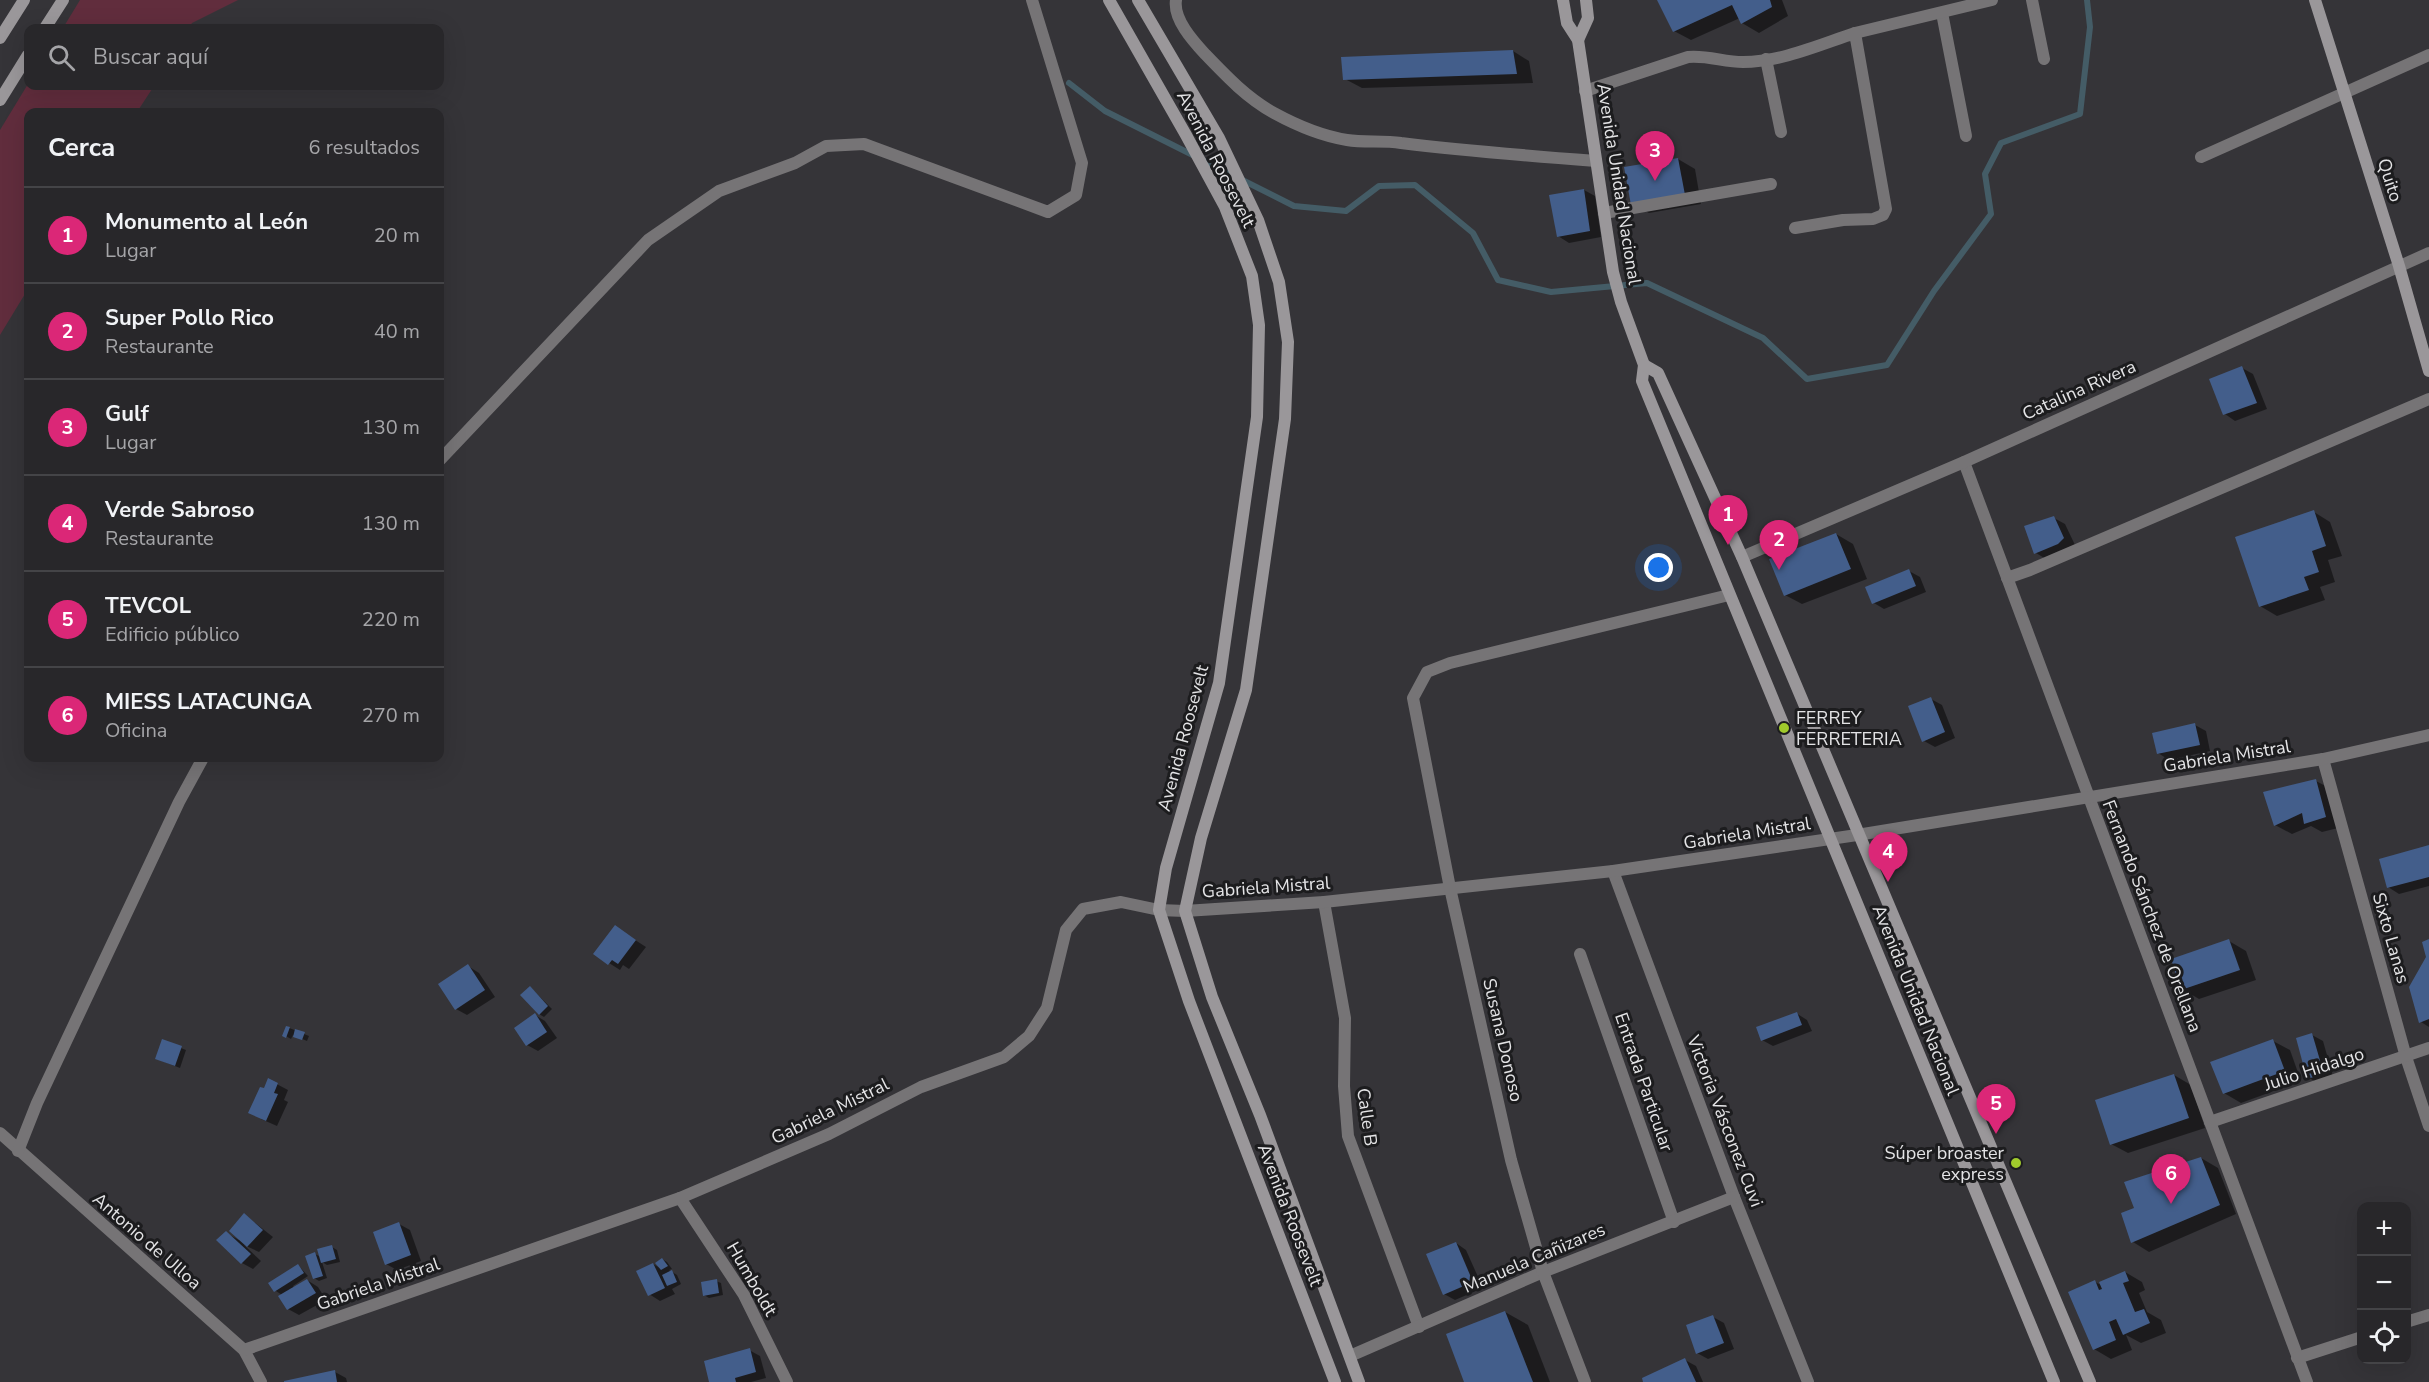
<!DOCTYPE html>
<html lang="es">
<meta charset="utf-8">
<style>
body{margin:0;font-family:"Nunito Sans",sans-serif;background:#343336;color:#f1f3f6}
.controls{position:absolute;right:18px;bottom:18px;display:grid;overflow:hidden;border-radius:12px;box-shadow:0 6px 24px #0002}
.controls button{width:54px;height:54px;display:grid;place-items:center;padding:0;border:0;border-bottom:2px solid #444447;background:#28272a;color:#f1f3f6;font:30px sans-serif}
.you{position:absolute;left:1659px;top:568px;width:21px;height:21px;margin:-15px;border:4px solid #fff;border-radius:50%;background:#1a73e8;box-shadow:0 0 0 9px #1a73e833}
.badge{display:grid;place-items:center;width:39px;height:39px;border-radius:50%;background:#db2777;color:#fff;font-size:20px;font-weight:700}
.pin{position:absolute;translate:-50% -50px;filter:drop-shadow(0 2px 3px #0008)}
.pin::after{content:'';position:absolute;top:32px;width:21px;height:18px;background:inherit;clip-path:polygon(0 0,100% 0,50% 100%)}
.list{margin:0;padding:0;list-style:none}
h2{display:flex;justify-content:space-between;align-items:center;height:78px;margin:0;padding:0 24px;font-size:26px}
h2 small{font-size:20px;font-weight:400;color:#a5a5a8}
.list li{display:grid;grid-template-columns:39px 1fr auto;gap:18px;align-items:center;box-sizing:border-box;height:96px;padding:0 24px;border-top:2px solid #444447}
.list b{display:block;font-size:22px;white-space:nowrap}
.list p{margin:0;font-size:20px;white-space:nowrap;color:#a5a5a8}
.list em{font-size:20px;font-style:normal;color:#a5a5a8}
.icon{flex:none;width:33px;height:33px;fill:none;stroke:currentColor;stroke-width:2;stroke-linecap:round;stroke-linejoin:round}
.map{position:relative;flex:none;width:2429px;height:1382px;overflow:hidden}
.search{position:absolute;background:#28272a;box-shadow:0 6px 24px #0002;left:24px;top:24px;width:420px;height:66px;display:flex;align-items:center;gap:15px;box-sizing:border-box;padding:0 21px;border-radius:12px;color:#a5a5a8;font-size:22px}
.panel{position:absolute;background:#28272a;box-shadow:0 6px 24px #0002;left:24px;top:108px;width:420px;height:654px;border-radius:12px}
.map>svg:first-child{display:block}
.green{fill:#612d3d}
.shadow{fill:#0007}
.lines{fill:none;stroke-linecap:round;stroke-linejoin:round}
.stream{stroke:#445c66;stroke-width:6}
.building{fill:#435e8b}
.street{stroke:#767476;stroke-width:12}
.secondary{stroke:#9a979a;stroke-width:12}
.poi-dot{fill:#a0ca2c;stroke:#1c1c1e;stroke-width:2}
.labels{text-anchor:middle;stroke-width:6;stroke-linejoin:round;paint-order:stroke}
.street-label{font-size:18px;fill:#e4e4e6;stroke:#1c1c1e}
.poi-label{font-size:18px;fill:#e4e4e6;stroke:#1c1c1e;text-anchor:start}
</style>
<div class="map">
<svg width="2429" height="1382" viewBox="0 0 2429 1382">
<rect width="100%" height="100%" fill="#353438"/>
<g class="green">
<path d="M 80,0 L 238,0 L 192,23 L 189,28 L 63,28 Z"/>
<path d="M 28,84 L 154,86 L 137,112 L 28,112 L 28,289 L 0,335 L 0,130 Z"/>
</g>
<g class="shadow">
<path d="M 1659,0 L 1782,0 L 1788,16 L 1759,33 L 1742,23 L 1740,18 L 1691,40 L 1674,31 Z"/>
<path d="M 1513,51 L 1529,61 L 1533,83 L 1362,88 L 1345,79 Z"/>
<path d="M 1678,159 L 1695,169 L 1701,204 L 1649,213 L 1632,204 Z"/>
<path d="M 1584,190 L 1595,196 L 1601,237 L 1569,243 L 1558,236 Z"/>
<path d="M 2242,368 L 2253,374 L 2267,409 L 2235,421 L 2225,414 Z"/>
<path d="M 2314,512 L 2330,522 L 2342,556 L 2328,560 L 2335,582 L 2320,587 L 2325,600 L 2277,616 L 2260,606 Z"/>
<path d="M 2054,518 L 2065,524 L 2075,545 L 2046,559 L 2036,553 Z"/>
<path d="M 1836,534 L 1853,544 L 1867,579 L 1802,604 L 1785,595 Z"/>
<path d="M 1909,571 L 1920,577 L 1926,592 L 1884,609 L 1874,603 Z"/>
<path d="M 1931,699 L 1942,705 L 1955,738 L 1935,747 L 1924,741 Z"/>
<path d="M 2195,725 L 2206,731 L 2210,751 L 2169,760 L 2158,753 Z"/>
<path d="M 2316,781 L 2333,790 L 2342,827 L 2322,832 L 2311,826 L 2292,834 L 2275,825 Z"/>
<path d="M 2429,847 L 2429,886 L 2399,894 L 2388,887 Z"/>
<path d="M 615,927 L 646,947 L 629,969 L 623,965 L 620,970 L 609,963 Z"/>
<path d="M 2229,941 L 2246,951 L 2256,980 L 2199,999 L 2182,989 Z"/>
<path d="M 2429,941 L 2429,1027 L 2421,1022 Z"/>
<path d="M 468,966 L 479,973 L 495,997 L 467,1015 L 456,1009 Z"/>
<path d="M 530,987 L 552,1009 L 544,1017 L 539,1014 Z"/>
<path d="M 1796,1013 L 1807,1020 L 1812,1031 L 1773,1046 L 1762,1040 Z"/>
<path d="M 535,1015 L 545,1021 L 557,1038 L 538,1051 L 527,1045 Z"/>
<path d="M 287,1027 L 309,1036 L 307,1041 L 293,1035 L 291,1039 L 284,1035 Z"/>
<path d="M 2312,1035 L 2323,1041 L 2334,1080 L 2320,1084 L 2309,1078 Z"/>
<path d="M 163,1041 L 186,1050 L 180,1068 L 162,1061 Z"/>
<path d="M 2273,1041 L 2290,1050 L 2301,1081 L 2241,1103 L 2224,1093 Z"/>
<path d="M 2174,1075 L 2191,1085 L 2205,1128 L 2128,1153 L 2111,1144 Z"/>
<path d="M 269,1080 L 288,1090 L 284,1100 L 288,1102 L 277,1126 L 261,1119 L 264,1090 Z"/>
<path d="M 2201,1158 L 2218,1168 L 2236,1214 L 2149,1252 L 2133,1242 L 2136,1209 Z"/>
<path d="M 245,1215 L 273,1237 L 259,1252 L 244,1245 L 261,1261 L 253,1269 L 242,1263 L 226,1233 L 239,1240 Z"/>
<path d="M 399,1224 L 410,1230 L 421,1261 L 397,1270 L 386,1264 Z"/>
<path d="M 1456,1243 L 1466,1250 L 1483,1288 L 1455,1300 L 1444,1294 Z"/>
<path d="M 332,1247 L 337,1250 L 340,1262 L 327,1265 L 322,1262 L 327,1278 L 319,1281 L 314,1278 L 315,1254 L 321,1257 Z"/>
<path d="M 662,1259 L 667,1262 L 672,1269 L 669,1270 L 677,1275 L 681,1284 L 672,1289 L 675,1294 L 660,1301 L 649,1294 L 653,1264 L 662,1269 Z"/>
<path d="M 298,1265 L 308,1276 L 293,1286 L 294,1288 L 307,1280 L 318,1287 L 326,1300 L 299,1315 L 288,1309 L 282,1295 L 276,1291 L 270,1283 Z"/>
<path d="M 2125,1272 L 2142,1282 L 2145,1290 L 2139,1293 L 2147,1312 L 2161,1320 L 2166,1333 L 2141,1343 L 2126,1335 L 2132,1350 L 2111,1359 L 2094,1349 L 2095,1282 L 2103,1286 Z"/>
<path d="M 716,1281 L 721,1283 L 723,1295 L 709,1298 L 704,1295 Z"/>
<path d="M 1505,1312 L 1528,1325 L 1550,1382 L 1466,1382 Z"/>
<path d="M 1713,1317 L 1724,1323 L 1734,1349 L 1708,1359 L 1697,1353 Z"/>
<path d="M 749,1350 L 760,1356 L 766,1378 L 751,1382 L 711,1382 Z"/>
<path d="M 1685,1360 L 1696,1366 L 1703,1382 L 1645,1382 Z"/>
<path d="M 335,1372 L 346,1378 L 347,1382 L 288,1382 Z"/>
</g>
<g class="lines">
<path class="stream" d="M 1069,83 L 1105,111 L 1294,206 L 1346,211 L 1379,186 L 1415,185 L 1473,233 L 1498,280 L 1551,292 L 1647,283 L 1763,338 L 1807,379 L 1887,365 L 1934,291 L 1991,214 L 1985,174 L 2001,143 L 2080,114 L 2090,27 L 2087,0"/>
</g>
<g class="building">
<path d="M 1657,0 L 1770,0 L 1772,7 L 1741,24 L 1732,5 L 1673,32 Z"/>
<path d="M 1513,50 L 1517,74 L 1343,80 L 1341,57 Z"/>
<path d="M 1678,158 L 1685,195 L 1631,205 L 1624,167 Z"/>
<path d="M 1584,189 L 1590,231 L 1557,237 L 1549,195 Z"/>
<path d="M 2242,366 L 2257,403 L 2223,415 L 2209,379 Z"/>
<path d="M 2314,510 L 2326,546 L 2312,551 L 2319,572 L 2304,577 L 2309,590 L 2259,607 L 2235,537 Z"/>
<path d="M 2054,516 L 2064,538 L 2058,544 L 2034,554 L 2024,526 Z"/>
<path d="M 1836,533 L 1851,569 L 1784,596 L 1769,559 Z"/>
<path d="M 1909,569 L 1916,586 L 1872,604 L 1865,587 Z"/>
<path d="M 1931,697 L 1945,732 L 1922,742 L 1908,706 Z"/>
<path d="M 2195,723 L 2200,745 L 2157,754 L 2152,733 Z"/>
<path d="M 2316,779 L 2326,817 L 2304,824 L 2302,813 L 2274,826 L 2263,792 Z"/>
<path d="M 2429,845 L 2429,877 L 2387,888 L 2379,859 Z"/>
<path d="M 615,925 L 636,940 L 618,964 L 612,960 L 608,965 L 593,954 Z"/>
<path d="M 2229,939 L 2240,970 L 2181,990 L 2171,959 Z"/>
<path d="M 2429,939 L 2429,1019 L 2419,1023 L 2409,987 L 2426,957 L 2422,942 Z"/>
<path d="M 468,964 L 485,990 L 455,1010 L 438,984 Z"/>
<path d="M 530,986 L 548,1006 L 539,1015 L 520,995 Z"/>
<path d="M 1797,1012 L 1802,1025 L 1761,1041 L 1756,1027 Z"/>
<path d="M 535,1013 L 547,1032 L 526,1046 L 514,1028 Z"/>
<path d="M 286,1026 L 290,1027 L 286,1038 L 282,1036 Z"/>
<path d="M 295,1029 L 305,1032 L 302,1040 L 293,1037 Z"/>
<path d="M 2312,1033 L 2324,1074 L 2307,1079 L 2296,1038 Z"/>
<path d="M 162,1039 L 182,1046 L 175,1066 L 155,1059 Z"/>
<path d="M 2273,1039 L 2285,1071 L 2223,1094 L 2210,1062 Z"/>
<path d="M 2174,1074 L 2189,1118 L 2110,1145 L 2095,1100 Z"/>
<path d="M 268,1078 L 278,1083 L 274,1093 L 278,1094 L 266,1121 L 248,1113 L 260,1087 L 264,1088 Z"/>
<path d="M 2201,1157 L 2220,1205 L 2131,1243 L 2121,1213 L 2134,1208 L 2124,1182 Z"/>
<path d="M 244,1213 L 263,1230 L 247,1247 L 229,1231 Z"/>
<path d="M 399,1222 L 411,1255 L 385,1265 L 373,1232 Z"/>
<path d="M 226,1231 L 251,1254 L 241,1264 L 216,1240 Z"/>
<path d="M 1456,1242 L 1473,1282 L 1443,1295 L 1426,1254 Z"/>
<path d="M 332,1245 L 336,1259 L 321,1263 L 317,1249 Z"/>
<path d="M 315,1252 L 323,1276 L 313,1279 L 305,1256 Z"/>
<path d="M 662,1258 L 668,1266 L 661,1270 L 655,1263 Z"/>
<path d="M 653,1263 L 665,1288 L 648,1296 L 636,1271 Z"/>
<path d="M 298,1264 L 304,1273 L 274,1292 L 268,1283 Z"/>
<path d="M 672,1270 L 677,1282 L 667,1286 L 662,1275 Z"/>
<path d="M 2125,1271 L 2129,1281 L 2123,1283 L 2135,1312 L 2144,1309 L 2150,1323 L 2123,1335 L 2116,1319 L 2109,1322 L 2116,1340 L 2093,1350 L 2068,1292 L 2095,1280 L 2099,1290 L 2102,1289 L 2099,1282 Z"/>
<path d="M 307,1279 L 316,1293 L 287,1310 L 278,1296 Z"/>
<path d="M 717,1279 L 719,1293 L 703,1296 L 701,1282 Z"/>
<path d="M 1505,1311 L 1533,1382 L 1464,1382 L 1446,1334 Z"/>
<path d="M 1713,1315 L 1724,1343 L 1696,1354 L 1686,1325 Z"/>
<path d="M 750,1348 L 756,1372 L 735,1378 L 736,1382 L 709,1382 L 704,1361 Z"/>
<path d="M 1685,1358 L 1696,1382 L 1643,1382 L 1642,1378 Z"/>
<path d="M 335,1370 L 337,1382 L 284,1382 L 284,1381 Z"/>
</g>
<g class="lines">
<g class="street">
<path d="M 1176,0 C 1173,19 1193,41 1205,54 C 1227,77 1247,98 1274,113 C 1296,125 1322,136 1347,140 C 1364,143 1383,140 1401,143 C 1466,151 1531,156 1596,161"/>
<path d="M 2032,0 L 2044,59"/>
<path d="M 1942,13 L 1966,136"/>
<path d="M 1855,33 L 1992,0"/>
<path d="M 1766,59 L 1781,132"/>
<path d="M 1585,91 L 1688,57 C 1707,55 1724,62 1743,62 C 1781,62 1819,45 1855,33 L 1886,209 L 1883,215 L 1873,219 L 1843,220 L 1795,228"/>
<path d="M 2201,157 L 2429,55"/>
<path d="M 1604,213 L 1771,184"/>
<path d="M 440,460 L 648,240 L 719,191 L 795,163 L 826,146 L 864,144 L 1048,212 L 1076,195 L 1082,163 L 1032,0"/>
<path d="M 1964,462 L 2307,1382"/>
<path d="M 1742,557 L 1964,462 L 2429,253"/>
<path d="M 2007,578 L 2030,570 L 2429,399"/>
<path d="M 2323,759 L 2406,1057 L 2429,1126"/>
<path d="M 1613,871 L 1734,1197 L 1808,1382"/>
<path d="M 1324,902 L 1345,1018 L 1344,1086 L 1348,1136 L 1419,1327"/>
<path d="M 1580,954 L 1674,1222"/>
<path d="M 2210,1122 L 2429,1048"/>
<path d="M 0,1133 L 244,1350 L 261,1382"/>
<path d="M 18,1151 L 37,1103 L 179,802 L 203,758"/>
<path d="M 680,1198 L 744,1295 L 787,1382"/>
<path d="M 2406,1322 L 2429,1315"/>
<path d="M 244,1350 L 680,1198 L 829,1134 L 921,1087 L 1004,1057 L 1029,1036 L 1047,1008 L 1066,930 L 1083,909 L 1121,902 L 1159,910 L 1185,911 L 1324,902 L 1613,871 L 1857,835 L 2323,759 L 2429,735"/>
<path d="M 1350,1356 L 1543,1272 L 1734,1197"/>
<path d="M 2297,1358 L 2362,1337"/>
<path d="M 1585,1382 L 1543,1272 L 1511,1160 L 1450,888 L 1413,698 L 1427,672 L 1450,663 L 1729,595"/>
</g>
<g class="secondary">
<path d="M 1109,0 L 1186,135 L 1225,207 L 1252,276 L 1259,325 L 1257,417 L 1219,683 L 1166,868 L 1159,910 L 1189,1001 L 1335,1382"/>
<path d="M 1138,0 L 1219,138 L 1258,220 L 1279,282 L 1288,342 L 1285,419 L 1246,690 L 1201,838 L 1185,911 L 1212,997 L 1260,1115 L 1359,1382"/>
<path d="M 1563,0 L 1567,23 L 1578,40 L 1613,272 L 1621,302 L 1644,365 L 1642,381 L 2054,1382"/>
<path d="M 2315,0 L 2399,266 L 2429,371"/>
<path d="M 45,28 L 63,0"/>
<path d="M 0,38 L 24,0"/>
<path d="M 1578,40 L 1588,18 L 1586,0"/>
<path d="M 0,100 L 28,55"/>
<path d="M 1644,365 L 1658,373 L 1742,557 L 2090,1382"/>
</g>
</g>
<g class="poi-dot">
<circle cx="1784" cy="728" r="6"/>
<circle cx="2016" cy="1163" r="6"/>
</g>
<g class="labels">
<g class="street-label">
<text transform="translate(1216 159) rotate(63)" y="6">Avenida Roosevelt</text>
<text transform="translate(2390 180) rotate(72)" y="6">Quito</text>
<text transform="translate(1619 184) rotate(81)" y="6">Avenida Unidad Nacional</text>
<text transform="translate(2079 390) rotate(-24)" y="6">Catalina Rivera</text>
<text transform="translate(1183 738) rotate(-75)" y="6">Avenida Roosevelt</text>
<text transform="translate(2227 756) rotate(-9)" y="6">Gabriela Mistral</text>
<text transform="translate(1747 833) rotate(-9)" y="6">Gabriela Mistral</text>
<text transform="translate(1266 887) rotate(-4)" y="6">Gabriela Mistral</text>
<text transform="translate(2152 916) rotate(69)" y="6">Fernando Sánchez de Orellana</text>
<text transform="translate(2391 938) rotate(74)" y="6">Sixto Lanas</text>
<text transform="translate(1916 1000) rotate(68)" y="6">Avenida Unidad Nacional</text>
<text transform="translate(1503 1040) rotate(77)" y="6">Susana Donoso</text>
<text transform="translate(2314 1069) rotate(-18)" y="6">Julio Hidalgo</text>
<text transform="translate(1644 1082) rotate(71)" y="6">Entrada Particular</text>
<text transform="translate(830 1111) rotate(-26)" y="6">Gabriela Mistral</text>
<text transform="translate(1367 1117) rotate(82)" y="6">Calle B</text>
<text transform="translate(1725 1121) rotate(69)" y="6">Victoria Vásconez Cuvi</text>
<text transform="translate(1290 1215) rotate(69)" y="6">Avenida Roosevelt</text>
<text transform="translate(147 1241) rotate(41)" y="6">Antonio de Ulloa</text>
<text transform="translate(1534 1258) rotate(-23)" y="6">Manuela Cañizares</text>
<text transform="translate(752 1279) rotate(60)" y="6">Humboldt</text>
<text transform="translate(378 1284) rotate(-19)" y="6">Gabriela Mistral</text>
</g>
<g class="poi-label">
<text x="1796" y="724">FERREY<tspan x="1796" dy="21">FERRETERIA</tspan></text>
<text x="2004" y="1159" text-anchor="end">Súper broaster<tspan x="2004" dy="21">express</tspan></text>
</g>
</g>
</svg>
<div class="controls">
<button>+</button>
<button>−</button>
<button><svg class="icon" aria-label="locate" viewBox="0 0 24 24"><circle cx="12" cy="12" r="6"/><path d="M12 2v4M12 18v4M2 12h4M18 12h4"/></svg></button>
</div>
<div class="you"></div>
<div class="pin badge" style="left:1728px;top:545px">1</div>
<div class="pin badge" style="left:1779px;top:570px">2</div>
<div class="pin badge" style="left:1655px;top:181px">3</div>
<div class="pin badge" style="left:1888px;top:882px">4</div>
<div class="pin badge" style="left:1996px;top:1134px">5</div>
<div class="pin badge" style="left:2171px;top:1204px">6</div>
<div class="search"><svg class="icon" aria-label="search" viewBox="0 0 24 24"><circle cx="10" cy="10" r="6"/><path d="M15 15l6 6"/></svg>Buscar aquí</div>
<section class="panel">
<h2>Cerca<small>6 resultados</small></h2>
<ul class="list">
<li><span class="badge">1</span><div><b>Monumento al León</b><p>Lugar</p></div><em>20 m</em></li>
<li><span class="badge">2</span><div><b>Super Pollo Rico</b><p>Restaurante</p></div><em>40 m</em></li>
<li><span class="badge">3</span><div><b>Gulf</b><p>Lugar</p></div><em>130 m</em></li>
<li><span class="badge">4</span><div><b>Verde Sabroso</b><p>Restaurante</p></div><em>130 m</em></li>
<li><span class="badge">5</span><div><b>TEVCOL</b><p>Edificio público</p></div><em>220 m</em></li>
<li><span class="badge">6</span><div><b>MIESS LATACUNGA</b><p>Oficina</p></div><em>270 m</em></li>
</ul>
</section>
</div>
